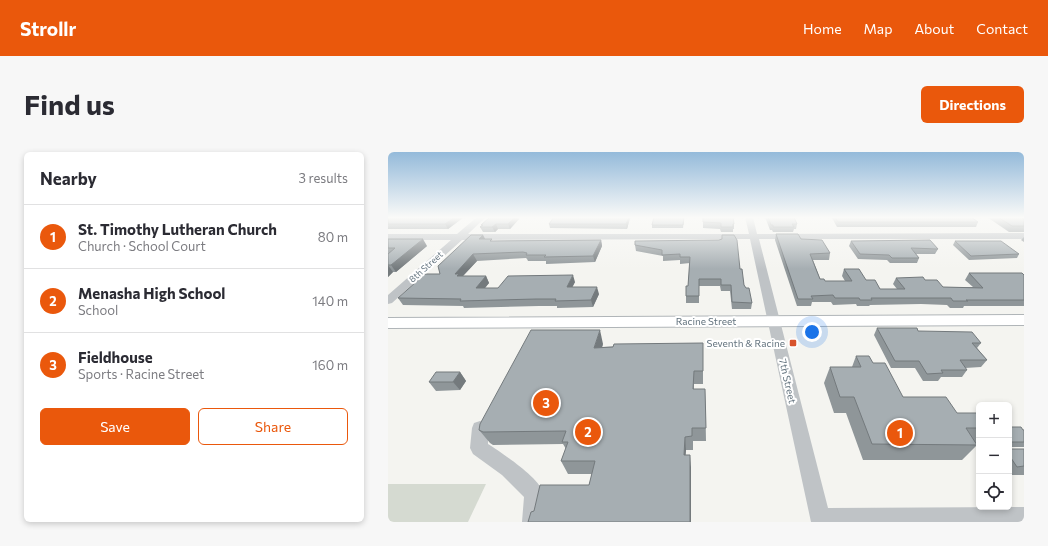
<!DOCTYPE html>
<meta charset="utf-8">
<style>
body{margin:0;font-family:Commissioner,sans-serif;background:#f7f7f7;color:#2b2b33}
.controls{position:absolute;right:12px;bottom:12px;display:grid;overflow:hidden;border-radius:6px;box-shadow:0 2px 6px #0003}
.controls button{width:36px;height:36px;display:grid;place-items:center;padding:0;border:0;border-bottom:1px solid #e1e1e2;background:#fff;color:#2b2b33;font:20px sans-serif}
.you{position:absolute;left:424px;top:180px;width:14px;height:14px;margin:-10px;border:3px solid #fff;border-radius:50%;background:#1a73e8;box-shadow:0 0 0 6px #1a73e833}
.badge{display:grid;place-items:center;width:26px;height:26px;border-radius:50%;background:#ea580c;color:#fff;font-size:13px;font-weight:700}
.pin{position:absolute;translate:-50% -50%;border:2px solid #fff;box-shadow:0 1px 4px #0006}
.list{margin:0;padding:0;list-style:none}
h2{display:flex;justify-content:space-between;align-items:center;height:52px;margin:0;padding:0 16px;font-size:17px}
h2 small{font-size:13px;font-weight:400;color:#7c7c81}
.list li{display:grid;grid-template-columns:26px 1fr auto;gap:12px;align-items:center;box-sizing:border-box;height:64px;padding:0 16px;border-top:1px solid #e1e1e2}
.list b{display:block;font-size:15px;white-space:nowrap}
.list p{margin:0;font-size:13px;white-space:nowrap;color:#7c7c81}
.list em{font-size:13px;font-style:normal;color:#7c7c81}
.actions{display:flex;gap:8px;padding:12px 16px}
.actions a{flex:1;padding:9px 0;border:1px solid #ea580c;border-radius:6px;text-align:center;font-size:14px;color:#ea580c}
.actions .main{background:#ea580c;color:#fff}
.icon{flex:none;width:22px;height:22px;fill:none;stroke:currentColor;stroke-width:2;stroke-linecap:round;stroke-linejoin:round}
.map{position:relative;flex:none;width:636px;height:370px;overflow:hidden;border-radius:6px}
header{display:flex;align-items:center;gap:24px;box-sizing:border-box;height:56px;padding:0 20px;background:#ea580c;color:#fff}
header strong{font-size:19px}
nav{display:flex;gap:22px;margin-inline-start:auto;font-size:14px}
.intro{display:flex;align-items:center;justify-content:space-between;box-sizing:border-box;height:96px;padding:0 24px}
h1{margin:0;font-size:28px}
.button{padding:10px 18px;border-radius:6px;background:#ea580c;color:#fff;font-size:14px;font-weight:700}
main{display:flex;gap:24px;padding:0 24px}
aside{flex:1;background:#fff;border-radius:6px;box-shadow:0 2px 6px #0003}
.map>svg:first-child{display:block}
.green{fill:#d5dad1}
.lines{fill:none;stroke-linecap:round;stroke-linejoin:round}
.major-casing{stroke:#b0b5b8;stroke-width:2}
.minor{fill:#bfc3c6;fill-rule:evenodd}
.major{fill:#fff;fill-rule:evenodd}
.wall{fill:#8f9699}
.shaded-wall{fill:#747a7d}
.building{fill:#a6aeb2;stroke:#747a7d}
.poi-dot{fill:#d8532c;stroke:#fff;stroke-width:1.5}
.labels{text-anchor:middle;stroke-width:4;stroke-linejoin:round;paint-order:stroke}
.far-street-label{font-size:9px;fill:#64747f;stroke:#fff}
.street-label{font-size:10px;fill:#64747f;stroke:#fff}
.poi-label{font-size:10px;fill:#64747f;stroke:#fff;text-anchor:end}
</style>
<header>
<strong>Strollr</strong>
<nav><a>Home</a><a>Map</a><a>About</a><a>Contact</a></nav>
</header>
<div class="intro"><h1>Find us</h1><a class="button">Directions</a></div>
<main>
<aside>
<h2>Nearby<small>3 results</small></h2>
<ul class="list">
<li><span class="badge">1</span><div><b>St. Timothy Lutheran Church</b><p>Church · School Court</p></div><em>80 m</em></li>
<li><span class="badge">2</span><div><b>Menasha High School</b><p>School</p></div><em>140 m</em></li>
<li><span class="badge">3</span><div><b>Fieldhouse</b><p>Sports · Racine Street</p></div><em>160 m</em></li>
</ul>
<div class="actions"><a class="main">Save</a><a>Share</a></div>
</aside>
<div class="map">
<svg width="636" height="370" viewBox="0 0 636 370">
<rect width="100%" height="100%" fill="#f4f4f0"/>
<path class="green" d="M 0,332 L 98,332 L 80,370 L 0,370 Z"/>
<g class="lines">
<defs>
<path id="major" d="M 636,163 L 636,173 L 0,176 L 0,166 Z"/>
</defs>
<use href="#major" class="major-casing"/>
<g class="minor">
<path d="M 89,65 L 98,65 L 80,82 L 361,82 L 357,65 L 365,65 L 369,82 L 636,81 L 636,87 L 371,87 L 440,356 L 636,355 L 636,370 L 423,370 L 362,87 L 74,88 L 4,151 L 0,152 L 0,143 L 63,88 L 0,88 L 0,82 L 69,82 Z"/>
<path d="M 92,269 L 98,271 L 100,276 L 100,292 C 114,301 152,326 156,342 C 158,351 155,361 154,370 L 134,370 L 136,345 L 114,323 L 85,302 L 82,296 L 84,276 L 86,271 Z"/>
</g>
<use href="#major" class="major"/>
</g>
<g class="wall">
<path d="M 0,65 L 76,65 L 60,77 L 0,77 Z"/>
<path d="M 166,65 L 242,65 L 242,66 L 239,77 L 162,76 L 161,72 Z"/>
<path d="M 315,65 L 346,72 L 346,77 L 345,77 L 345,80 L 333,80 L 332,77 L 315,76 Z"/>
<path d="M 377,65 L 406,65 L 409,72 L 408,77 L 406,77 L 405,80 L 385,80 L 384,78 L 382,78 Z"/>
<path d="M 444,65 L 583,65 L 590,70 L 588,75 L 449,75 L 444,66 Z"/>
<path d="M 599,65 L 632,65 L 636,67 L 636,80 L 621,80 Z"/>
<path d="M 131,67 L 122,77 L 110,77 L 107,80 L 95,80 L 92,75 L 94,74 L 93,73 Z"/>
<path d="M 296,68 L 295,76 L 264,76 L 264,73 Z"/>
<path d="M 388,82 L 413,87 L 442,101 L 441,108 L 425,108 L 432,127 L 437,129 L 457,129 L 454,124 L 456,117 L 478,128 L 492,137 L 509,137 L 505,132 L 508,126 L 537,128 L 555,135 L 585,135 L 577,128 L 581,121 L 636,123 L 636,154 L 576,154 L 575,156 L 562,156 L 559,153 L 533,152 L 482,153 L 481,154 L 469,154 L 468,152 L 445,153 L 443,150 L 424,150 L 423,154 L 409,154 L 387,88 Z"/>
<path d="M 95,83 L 97,87 L 105,89 L 213,88 L 214,94 L 207,110 L 158,112 L 158,109 L 140,109 L 139,107 L 138,106 L 89,109 L 75,124 L 98,124 L 101,131 L 97,136 L 110,136 L 187,130 L 184,135 L 211,142 L 205,155 L 169,156 L 169,154 L 151,154 L 76,156 L 75,154 L 15,153 L 10,146 L 52,122 Z"/>
<path d="M 334,83 L 352,117 L 356,133 L 364,151 L 363,157 L 344,157 L 342,139 L 333,139 L 332,134 L 311,134 L 311,151 L 298,151 L 298,144 L 300,134 L 302,111 L 292,112 L 292,108 L 275,109 L 275,104 L 248,99 L 247,93 L 331,88 L 334,87 Z"/>
<path d="M 636,85 L 636,90 L 633,88 Z"/>
<path d="M 0,87 L 39,94 L 8,120 L 5,120 L 0,125 Z"/>
<path d="M 463,89 L 550,97 L 547,102 L 528,102 L 531,106 L 529,111 L 502,111 L 499,108 L 470,107 L 461,94 Z"/>
<path d="M 567,89 L 587,90 L 631,102 L 629,106 L 581,108 L 565,93 Z"/>
<path d="M 489,176 L 530,179 L 593,191 L 589,196 L 599,208 L 593,215 L 577,216 L 579,218 L 574,225 L 553,225 L 550,229 L 535,229 L 527,216 L 503,216 L 486,183 Z"/>
<path d="M 315,191 L 315,232 L 306,232 L 306,237 L 317,237 L 318,289 L 305,289 L 305,298 L 298,298 L 297,303 L 303,316 L 303,370 L 140,370 L 201,333 L 204,322 L 180,322 L 173,309 L 178,297 L 175,292 L 105,293 L 102,291 L 91,278 L 215,192 L 214,195 Z"/>
<path d="M 468,204 L 485,211 L 515,245 L 569,261 L 591,261 L 591,288 L 588,291 L 589,293 L 574,308 L 475,308 L 458,261 L 446,261 L 436,231 L 442,215 L 464,215 Z"/>
<path d="M 72,220 L 78,229 L 72,238 L 48,239 L 41,230 Z"/>
<path d="M 621,275 L 636,278 L 636,295 L 621,295 Z"/>
<rect x="621" y="297" width="15" height="26"/>
</g>
<g class="shaded-wall">
<path d="M 67,65 L 76,65 L 60,77 L 57,72 Z"/>
<path d="M 125,65 L 130,65 L 131,67 L 122,77 L 120,72 Z"/>
<path d="M 241,65 L 242,65 L 242,66 L 239,77 L 238,72 Z"/>
<path d="M 108,72 L 110,77 L 107,80 L 104,75 Z"/>
<path d="M 95,83 L 98,89 L 91,87 Z"/>
<path d="M 35,87 L 39,94 L 8,120 L 3,113 Z"/>
<path d="M 213,88 L 214,94 L 207,110 L 205,104 Z"/>
<path d="M 85,102 L 89,109 L 73,126 L 67,122 Z"/>
<path d="M 0,113 L 5,120 L 0,125 Z"/>
<path d="M 185,123 L 187,130 L 181,142 L 179,135 Z"/>
<path d="M 98,124 L 101,131 L 91,143 L 88,136 Z"/>
<path d="M 209,135 L 211,142 L 205,155 L 203,148 Z"/>
<path d="M 212,178 L 215,192 L 210,209 L 206,196 Z"/>
<path d="M 72,220 L 78,229 L 72,238 L 65,230 Z"/>
<path d="M 297,285 L 298,298 L 297,316 L 296,303 Z"/>
<path d="M 302,303 L 303,316 L 303,370 L 302,370 Z"/>
</g>
<g class="building">
<path d="M 0,65 L 67,65 L 57,72 L 0,72 Z"/>
<path d="M 102,65 L 127,65 L 120,72 L 108,72 L 104,75 L 92,75 L 95,73 L 93,73 Z"/>
<path d="M 166,65 L 241,65 L 238,72 L 161,72 Z"/>
<path d="M 266,65 L 296,65 L 295,73 L 264,73 Z"/>
<path d="M 315,65 L 345,65 L 346,72 L 345,72 L 345,75 L 333,75 L 333,71 L 315,70 Z"/>
<path d="M 380,65 L 406,65 L 409,72 L 404,72 L 406,75 L 385,75 L 385,73 L 383,73 Z"/>
<path d="M 447,65 L 583,65 L 590,70 L 450,70 Z"/>
<path d="M 610,65 L 632,65 L 636,67 L 636,74 L 624,74 Z"/>
<path d="M 388,82 L 410,82 L 413,87 L 434,88 L 442,101 L 422,102 L 432,127 L 436,127 L 437,129 L 464,129 L 456,117 L 471,117 L 478,128 L 487,128 L 492,137 L 517,137 L 508,126 L 535,125 L 537,128 L 549,128 L 555,135 L 595,136 L 581,121 L 634,121 L 636,123 L 636,148 L 578,148 L 580,149 L 565,149 L 563,146 L 483,146 L 484,148 L 472,148 L 471,146 L 447,146 L 445,143 L 423,144 L 425,147 L 410,147 Z"/>
<path d="M 83,83 L 95,83 L 91,87 L 104,87 L 102,89 L 213,88 L 205,104 L 156,105 L 158,103 L 138,103 L 139,101 L 135,100 L 85,102 L 67,122 L 71,122 L 69,124 L 98,124 L 88,136 L 110,136 L 120,124 L 185,123 L 179,135 L 209,135 L 203,148 L 167,149 L 168,147 L 148,147 L 72,149 L 73,147 L 10,146 L 37,122 L 52,122 L 50,114 Z"/>
<path d="M 334,83 L 346,83 L 349,88 L 352,117 L 354,117 L 356,133 L 358,136 L 361,136 L 364,151 L 344,150 L 343,133 L 333,133 L 333,127 L 311,127 L 311,144 L 298,144 L 298,134 L 300,134 L 302,105 L 292,105 L 292,102 L 274,103 L 274,98 L 247,93 L 247,89 L 331,88 L 334,87 Z"/>
<path d="M 0,87 L 35,87 L 3,113 L 0,113 L 0,102 L 7,96 L 0,96 Z"/>
<path d="M 542,88 L 550,97 L 523,96 L 531,106 L 504,106 L 501,103 L 472,102 L 463,89 Z"/>
<path d="M 567,89 L 613,89 L 631,102 L 583,104 Z"/>
<path d="M 489,176 L 529,176 L 530,179 L 584,180 L 593,191 L 584,191 L 599,208 L 572,208 L 579,218 L 553,218 L 555,221 L 539,222 L 531,209 L 507,209 Z"/>
<path d="M 143,178 L 212,178 L 206,196 L 225,195 L 226,192 L 315,191 L 315,219 L 306,219 L 305,237 L 317,237 L 318,276 L 304,276 L 304,284 L 297,285 L 296,303 L 302,303 L 302,370 L 140,370 L 143,360 L 146,359 L 152,333 L 201,333 L 207,309 L 173,309 L 180,290 L 174,290 L 178,279 L 95,280 L 91,278 L 92,272 Z"/>
<path d="M 468,204 L 481,204 L 485,211 L 497,211 L 515,245 L 558,245 L 569,261 L 591,261 L 591,276 L 578,276 L 589,293 L 484,292 L 466,245 L 452,245 L 442,215 L 473,215 Z"/>
<path d="M 48,220 L 72,220 L 65,230 L 41,230 Z"/>
<path d="M 621,275 L 633,275 L 635,278 L 636,278 L 636,290 L 621,290 Z"/>
<path d="M 621,297 L 636,297 L 636,314 L 629,315 L 621,303 Z"/>
</g>
<linearGradient id="sky" x2="0" y2="1"><stop stop-color="#94bada"/><stop offset="0.56" stop-color="#fafaf8"/><stop offset="1" stop-color="#fafaf8" stop-opacity="0"/></linearGradient>
<rect width="636" height="117" fill="url(#sky)"/>
<rect class="poi-dot" x="401" y="187" width="8" height="8" rx="2"/>
<g class="labels">
<g class="far-street-label">
<text transform="translate(38 115) rotate(-42)" y="3">8th Street</text>
</g>
<g class="street-label">
<text x="318" y="173">Racine Street</text>
<text transform="translate(400 229) rotate(77)" y="4">7th Street</text>
</g>
<g class="poi-label">
<text x="397" y="195">Seventh &amp; Racine</text>
</g>
</g>
</svg>
<div class="controls">
<button>+</button>
<button>−</button>
<button><svg class="icon" aria-label="locate" viewBox="0 0 24 24"><circle cx="12" cy="12" r="6"/><path d="M12 2v4M12 18v4M2 12h4M18 12h4"/></svg></button>
</div>
<div class="you"></div>
<div class="pin badge" style="left:512px;top:281px">1</div>
<div class="pin badge" style="left:200px;top:280px">2</div>
<div class="pin badge" style="left:158px;top:251px">3</div>
</div>
</main>
